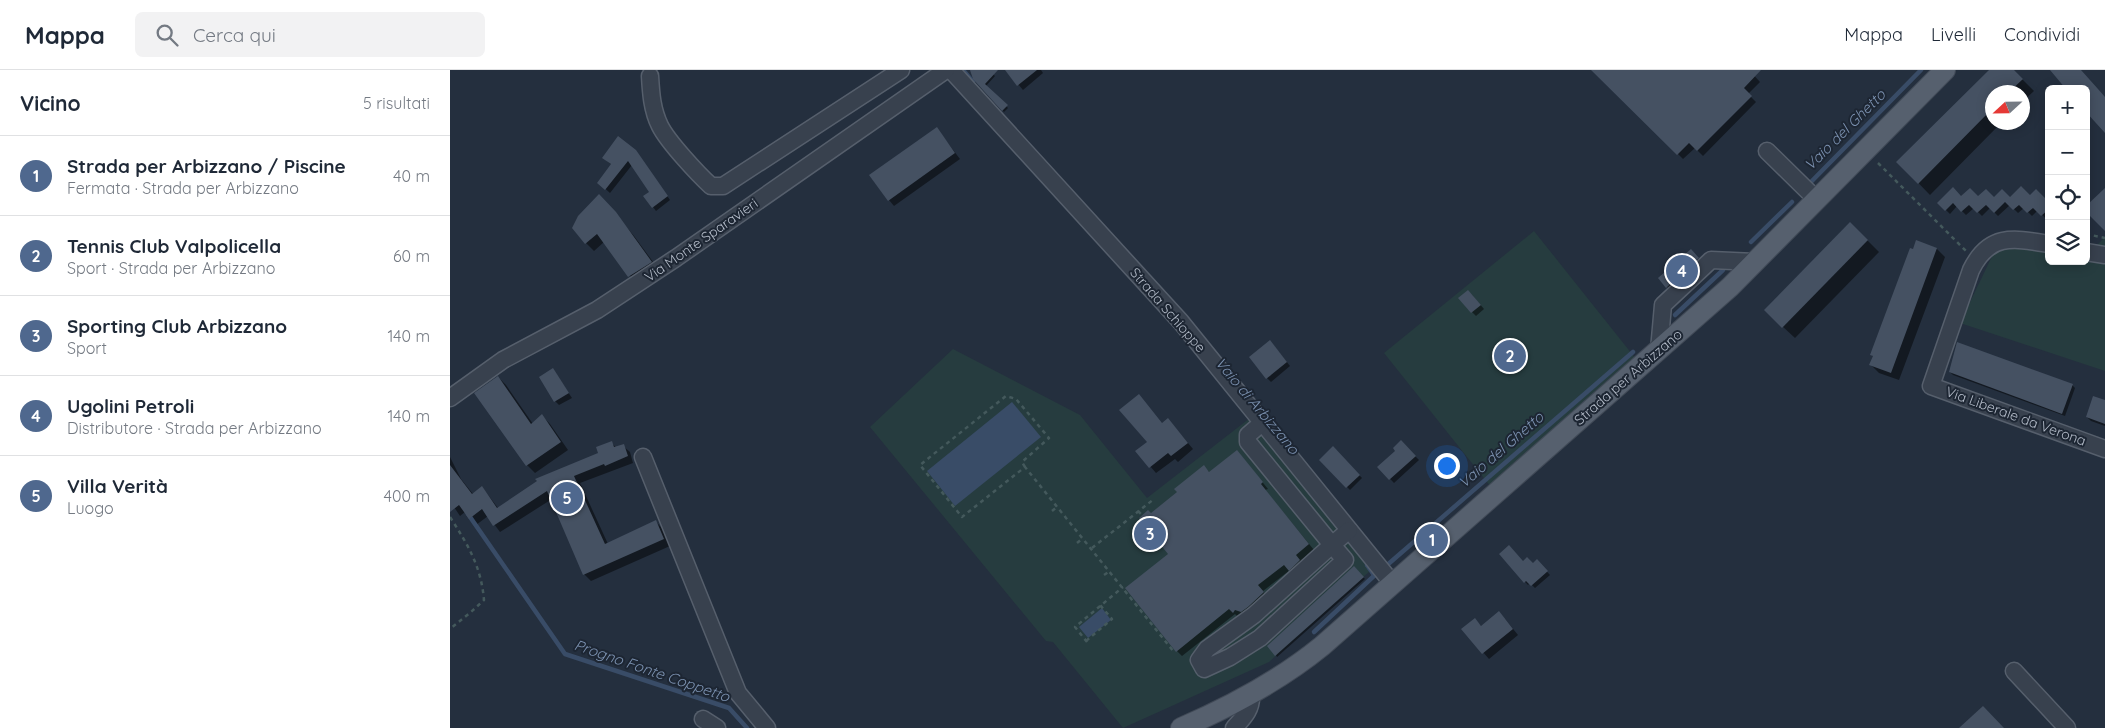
<!DOCTYPE html>
<html lang="it">
<meta charset="utf-8">
<style>
body{margin:0;font-family:Quicksand,sans-serif;background:#f2f2f3;color:#1f2937}
.controls{position:absolute;right:15px;top:15px;display:grid;overflow:hidden;border-radius:8px;box-shadow:0 2px 12px #0003}
.controls button{width:45px;height:45px;display:grid;place-items:center;padding:0;border:0;border-bottom:1px solid #e0e1e3;background:#fff;color:#1f2937;font:25px sans-serif}
.compass{position:absolute;left:1535px;top:15px;width:45px;height:45px;border-radius:50%;background:#fff;box-shadow:0 2px 12px #0003;rotate:248deg}
.you{position:absolute;left:996px;top:395px;width:18px;height:18px;margin:-12px;border:4px solid #fff;border-radius:50%;background:#1a73e8;box-shadow:0 0 0 8px #1a73e833}
.badge{display:grid;place-items:center;width:32px;height:32px;border-radius:50%;background:#4f688e;color:#fff;font-size:16px;font-weight:700}
.pin{position:absolute;translate:-50% -50%;border:2px solid #fff;box-shadow:0 1px 5px #0006}
.list{margin:0;padding:0;list-style:none}
h2{display:flex;justify-content:space-between;align-items:center;height:65px;margin:0;padding:0 20px;font-size:21px}
h2 small{font-size:16px;font-weight:400;color:#747a83}
.list li{display:grid;grid-template-columns:32px 1fr auto;gap:15px;align-items:center;box-sizing:border-box;height:80px;padding:0 20px;border-top:1px solid #e0e1e3}
.list b{display:block;font-size:19px;white-space:nowrap}
.list p{margin:0;font-size:16px;white-space:nowrap;color:#747a83}
.list em{font-size:16px;font-style:normal;color:#747a83}
.icon{flex:none;width:28px;height:28px;fill:none;stroke:currentColor;stroke-width:2;stroke-linecap:round;stroke-linejoin:round}
.map{position:relative;flex:none;width:1655px;height:658px;overflow:hidden}
header{display:flex;align-items:center;gap:30px;box-sizing:border-box;height:70px;padding:0 25px;background:#fff;border-bottom:1px solid #e0e1e3}
header strong{font-size:24px}
nav{display:flex;gap:28px;margin-inline-start:auto;font-size:18px}
.search{width:350px;height:45px;background:#f2f2f3;display:flex;align-items:center;gap:12px;box-sizing:border-box;padding:0 18px;border-radius:8px;color:#747a83;font-size:19px}
main{display:flex}
aside{flex:1;background:#fff}
.map>svg:first-child{display:block}
.green{fill:#263c3f}
.water{fill:#394c67}
.shadow{fill:#0007}
.lines{fill:none;stroke-linecap:round;stroke-linejoin:round}
.stream{stroke:#394c67;stroke-width:4.5}
.building{fill:#455162}
.minor-casing{stroke:#565f6c;stroke-width:19}
.major-casing{stroke:#414a57;stroke-width:22}
.path{stroke:#44595c;stroke-width:2.5;stroke-dasharray:4 4;stroke-linecap:butt}
.minor{stroke:#38414e;stroke-width:16}
.major{stroke:#56606e;stroke-width:20}
.labels{text-anchor:middle;stroke-width:4;stroke-linejoin:round;paint-order:stroke}
.street-label{font-size:14px;fill:#b4bcc9;stroke:#1d2633}
.water-label{font-size:15px;font-style:italic;fill:#7c92b1;stroke:#1d2633}
</style>
<header>
<strong>Mappa</strong>
<div class="search"><svg class="icon" aria-label="search" viewBox="0 0 24 24"><circle cx="10" cy="10" r="6"/><path d="M15 15l6 6"/></svg>Cerca qui</div>
<nav><a>Mappa</a><a>Livelli</a><a>Condividi</a></nav>
</header>
<main>
<aside>
<h2>Vicino<small>5 risultati</small></h2>
<ul class="list">
<li><span class="badge">1</span><div><b>Strada per Arbizzano / Piscine</b><p>Fermata · Strada per Arbizzano</p></div><em>40 m</em></li>
<li><span class="badge">2</span><div><b>Tennis Club Valpolicella</b><p>Sport · Strada per Arbizzano</p></div><em>60 m</em></li>
<li><span class="badge">3</span><div><b>Sporting Club Arbizzano</b><p>Sport</p></div><em>140 m</em></li>
<li><span class="badge">4</span><div><b>Ugolini Petroli</b><p>Distributore · Strada per Arbizzano</p></div><em>140 m</em></li>
<li><span class="badge">5</span><div><b>Villa Verità</b><p>Luogo</p></div><em>400 m</em></li>
</ul>
</aside>
<div class="map">
<svg width="1655" height="658" viewBox="0 0 1655 658">
<rect width="100%" height="100%" fill="#242f3e"/>
<g class="green">
<path d="M 1084,161 L 1186,289 L 1041,417 L 934,283 Z"/>
<path d="M 1655,167 L 1655,301 L 1510,253 L 1546,178 L 1599,176 L 1599,191 L 1636,191 L 1636,174 L 1648,174 Z"/>
<path d="M 503,279 L 630,345 L 697,428 L 800,348 L 921,500 L 819,592 L 673,658 L 603,572 L 596,571 L 420,357 Z"/>
</g>
<g class="water">
<path d="M 562,332 L 591,367 L 505,436 L 477,401 Z"/>
<path d="M 652,538 L 661,550 L 638,568 L 629,557 Z"/>
</g>
<g class="shadow">
<path d="M 534,0 L 539,0 L 545,6 L 536,16 L 558,38 L 554,42 L 525,9 Z"/>
<path d="M 556,0 L 591,0 L 593,3 L 573,20 Z"/>
<path d="M 1144,0 L 1299,0 L 1310,12 L 1298,24 L 1306,32 L 1253,86 L 1245,78 L 1233,89 Z"/>
<path d="M 1541,0 L 1563,0 L 1584,21 L 1572,32 L 1572,22 L 1542,22 L 1542,52 L 1552,52 L 1480,125 L 1448,92 Z"/>
<path d="M 487,59 L 510,89 L 444,136 L 439,130 Z"/>
<path d="M 186,81 L 220,130 L 206,141 L 203,137 L 201,122 L 182,95 L 160,123 L 149,113 L 162,95 L 157,91 Z"/>
<path d="M 1599,124 L 1599,146 L 1596,149 L 1588,140 L 1582,146 L 1574,138 L 1568,143 L 1560,135 L 1548,146 L 1540,138 L 1532,146 L 1524,138 L 1516,145 L 1507,136 L 1500,144 L 1489,133 L 1511,127 L 1560,129 L 1580,126 L 1594,129 Z"/>
<path d="M 157,134 L 184,166 L 209,200 L 187,215 L 154,172 L 144,181 L 136,173 Z"/>
<path d="M 1400,153 L 1429,182 L 1345,268 L 1315,240 Z"/>
<path d="M 1467,172 L 1487,179 L 1495,187 L 1449,310 L 1429,303 L 1421,295 L 1424,287 L 1422,285 Z"/>
<path d="M 1241,180 L 1250,190 L 1219,219 L 1210,209 Z"/>
<path d="M 1022,225 L 1034,239 L 1026,246 L 1022,242 Z"/>
<path d="M 824,276 L 840,296 L 821,312 L 817,308 Z"/>
<path d="M 103,300 L 122,328 L 109,335 L 105,331 Z"/>
<path d="M 1500,302 L 1622,315 L 1625,318 L 1615,346 L 1503,305 Z"/>
<path d="M 48,307 L 56,315 L 83,354 L 92,346 L 100,354 L 118,380 L 85,403 L 77,395 Z"/>
<path d="M 1655,331 L 1655,356 L 1641,351 L 1637,347 Z"/>
<path d="M 718,349 L 743,379 L 728,392 L 725,389 L 706,403 L 687,381 L 698,372 Z"/>
<path d="M 951,372 L 969,390 L 944,413 L 929,397 L 947,381 Z"/>
<path d="M 161,373 L 167,378 L 173,376 L 180,382 L 183,393 L 130,413 L 158,474 L 206,452 L 212,458 L 220,476 L 141,511 L 134,504 L 102,429 L 50,462 L 38,446 L 26,455 L 15,442 L 10,446 L 0,431 L 0,387 L 11,409 L 23,424 L 32,417 L 48,438 L 149,383 Z"/>
<path d="M 883,378 L 912,408 L 900,420 L 871,390 Z"/>
<path d="M 792,387 L 818,419 L 815,420 L 864,480 L 851,491 L 855,496 L 845,505 L 840,500 L 813,521 L 819,528 L 789,548 L 785,544 L 732,586 L 727,581 L 720,484 L 701,444 L 728,422 L 754,397 L 760,403 Z"/>
<path d="M 1050,485 L 1083,494 L 1087,491 L 1100,505 L 1085,518 L 1080,513 L 1078,515 Z"/>
<path d="M 904,498 L 915,509 L 827,587 L 826,585 Z"/>
<path d="M 1055,549 L 1068,565 L 1039,589 L 1013,559 L 1025,550 L 1032,557 Z"/>
</g>
<g class="lines">
<g class="stream">
<path d="M 513,0 L 523,12"/>
<path d="M 1357,116 L 1471,0"/>
<path d="M 1301,172 L 1342,132"/>
<path d="M 1225,245 L 1273,200"/>
<path d="M 18,444 L 115,584 L 279,638 L 297,658"/>
<path d="M 917,495 L 924,505"/>
<path d="M 936,496 L 1183,282"/>
<path d="M 864,562 L 926,504"/>
</g>
</g>
<g class="building">
<path d="M 520,0 L 548,0 L 535,14 L 558,35 L 552,41 L 523,9 Z"/>
<path d="M 555,0 L 587,0 L 567,16 Z"/>
<path d="M 1141,0 L 1311,0 L 1294,18 L 1302,26 L 1247,81 L 1239,73 L 1227,85 Z"/>
<path d="M 1539,0 L 1564,0 L 1573,9 L 1559,22 L 1542,22 L 1542,39 L 1468,114 L 1446,92 Z"/>
<path d="M 1600,0 L 1631,0 L 1648,19 L 1655,27 L 1655,63 L 1636,42 L 1636,19 L 1616,19 Z"/>
<path d="M 487,57 L 505,83 L 438,131 L 419,105 Z"/>
<path d="M 168,66 L 186,80 L 218,126 L 202,138 L 193,126 L 199,122 L 178,91 L 155,120 L 147,113 L 161,94 L 152,88 Z"/>
<path d="M 1571,116 L 1580,125 L 1586,119 L 1599,132 L 1599,139 L 1591,146 L 1583,138 L 1577,143 L 1569,135 L 1563,140 L 1555,132 L 1544,143 L 1536,135 L 1527,143 L 1519,135 L 1511,142 L 1503,133 L 1495,141 L 1487,133 L 1503,117 L 1511,126 L 1520,118 L 1528,126 L 1536,119 L 1544,127 L 1552,119 L 1560,127 Z"/>
<path d="M 1655,118 L 1655,161 L 1636,142 L 1636,136 Z"/>
<path d="M 149,124 L 166,142 L 202,192 L 178,207 L 147,164 L 135,174 L 122,158 L 128,146 Z"/>
<path d="M 1400,152 L 1418,170 L 1332,258 L 1314,240 Z"/>
<path d="M 1466,170 L 1487,178 L 1441,303 L 1419,295 L 1423,286 L 1420,285 L 1460,178 L 1463,179 Z"/>
<path d="M 1241,179 L 1249,188 L 1216,218 L 1208,208 Z"/>
<path d="M 1018,220 L 1031,235 L 1021,243 L 1008,228 Z"/>
<path d="M 820,270 L 837,292 L 816,309 L 799,287 Z"/>
<path d="M 1507,272 L 1623,314 L 1612,344 L 1499,302 Z"/>
<path d="M 103,298 L 119,323 L 104,332 L 89,307 Z"/>
<path d="M 48,306 L 81,354 L 92,344 L 111,372 L 76,396 L 24,323 Z"/>
<path d="M 689,324 L 712,353 L 718,348 L 738,373 L 721,386 L 718,383 L 699,398 L 685,381 L 697,372 L 669,340 Z"/>
<path d="M 1643,326 L 1655,330 L 1655,354 L 1636,347 Z"/>
<path d="M 951,370 L 966,386 L 939,410 L 927,397 L 945,381 L 943,378 Z"/>
<path d="M 162,371 L 164,377 L 174,374 L 178,386 L 155,396 L 154,394 L 124,406 L 155,474 L 206,450 L 214,469 L 133,505 L 97,421 L 43,456 L 32,439 L 19,449 L 9,435 L 0,442 L 0,395 L 22,424 L 32,416 L 47,438 L 87,411 L 85,409 L 148,383 L 146,377 Z"/>
<path d="M 883,376 L 910,405 L 896,418 L 869,390 Z"/>
<path d="M 787,380 L 813,412 L 811,414 L 859,474 L 846,485 L 850,490 L 839,501 L 834,495 L 808,515 L 814,522 L 798,537 L 791,542 L 785,540 L 783,543 L 779,539 L 726,582 L 675,518 L 718,484 L 689,448 L 698,440 L 701,443 L 727,422 L 724,419 L 754,395 L 759,402 Z"/>
<path d="M 1059,475 L 1073,491 L 1077,487 L 1083,493 L 1087,489 L 1098,501 L 1081,516 L 1076,511 L 1074,513 L 1049,484 Z"/>
<path d="M 904,496 L 914,507 L 825,586 L 817,576 Z"/>
<path d="M 1049,541 L 1063,559 L 1032,584 L 1011,559 L 1025,548 L 1031,556 Z"/>
<path d="M 1533,636 L 1554,658 L 1509,658 Z"/>
</g>
<g class="lines">
<defs>
<g id="minor">
<path d="M 501,0 L 731,252 L 943,514"/>
<path d="M 200,6 C 201,23 202,40 210,56 C 218,72 248,104 261,116 L 273,116 L 451,0"/>
<path d="M 1317,81 L 1367,130"/>
<path d="M 1599,174 C 1563,168 1539,163 1521,200 L 1481,316 L 1655,379"/>
<path d="M 1636,182 L 1655,185"/>
<path d="M 1209,280 L 1213,235 L 1261,190 L 1305,192"/>
<path d="M 0,328 L 53,290 L 147,240 L 226,188 L 496,0"/>
<path d="M 812,353 L 798,365 L 798,372 L 882,475 L 804,545 L 757,579 L 749,590 L 754,599 L 780,587 L 810,568 L 895,490 L 882,475 L 899,460"/>
<path d="M 193,387 L 288,623 L 317,658"/>
<path d="M 1564,601 L 1617,658"/>
<path d="M 253,649 L 267,658"/>
<path d="M 784,658 C 793,648 802,640 801,625"/>
</g>
<path id="major" d="M 731,658 C 782,636 829,611 872,576 L 1280,217 L 1495,0"/>
</defs>
<use href="#minor" class="minor-casing"/>
<use href="#major" class="major-casing"/>
<g class="path">
<path d="M 1428,93 L 1516,181"/>
<path d="M 1636,164 L 1655,168"/>
<path d="M 575,397 L 572,392 L 599,368 L 566,329 L 556,326 L 470,395 L 512,447 L 575,397 L 724,582"/>
<path d="M 602,441 L 608,436"/>
<path d="M 688,441 L 692,445"/>
<path d="M 0,447 C 18,475 31,496 34,530 L 21,542 L 0,559"/>
<path d="M 627,473 L 633,468"/>
<path d="M 642,478 L 704,429"/>
<path d="M 654,505 L 660,501"/>
<path d="M 636,571 L 662,549 L 650,535"/>
<path d="M 637,572 L 625,557 L 673,517"/>
</g>
<use href="#minor" class="minor"/>
<use href="#major" class="major"/>
</g>
<g class="labels">
<g class="street-label">
<text transform="translate(251 170) rotate(-35)" y="5">Via Monte Sparavieri</text>
<text transform="translate(718 240) rotate(49)" y="5">Strada Schioppe</text>
<text transform="translate(1178 307) rotate(-41)" y="5">Strada per Arbizzano</text>
<text transform="translate(1566 346) rotate(20)" y="5">Via Liberale da Verona</text>
</g>
<g class="water-label">
<text transform="translate(1395 60) rotate(-45)" y="5">Vaio del Ghetto</text>
<text transform="translate(807 336) rotate(50)" y="5">Vaio di Arbizzano</text>
<text transform="translate(1051 380) rotate(-41)" y="5">Vaio del Ghetto</text>
<text transform="translate(202 601) rotate(19)" y="5">Progno Fonte Coppetto</text>
</g>
</g>
</svg>
<div class="controls">
<button>+</button>
<button>−</button>
<button><svg class="icon" aria-label="locate" viewBox="0 0 24 24"><circle cx="12" cy="12" r="6"/><path d="M12 2v4M12 18v4M2 12h4M18 12h4"/></svg></button>
<button><svg class="icon" aria-label="layers" viewBox="0 0 24 24"><path d="M12 4l9 5-9 5-9-5zM3 14l9 5 9-5"/></svg></button>
</div>
<svg class="compass" viewBox="-18 -18 36 36"><path d="M0-13l5 13h-10z" fill="#e53935"/><path d="M0 13l5-13h-10z" fill="#747a83"/></svg>
<div class="you"></div>
<div class="pin badge" style="left:982px;top:470px">1</div>
<div class="pin badge" style="left:1060px;top:286px">2</div>
<div class="pin badge" style="left:700px;top:464px">3</div>
<div class="pin badge" style="left:1232px;top:201px">4</div>
<div class="pin badge" style="left:117px;top:428px">5</div>
</div>
</main>
